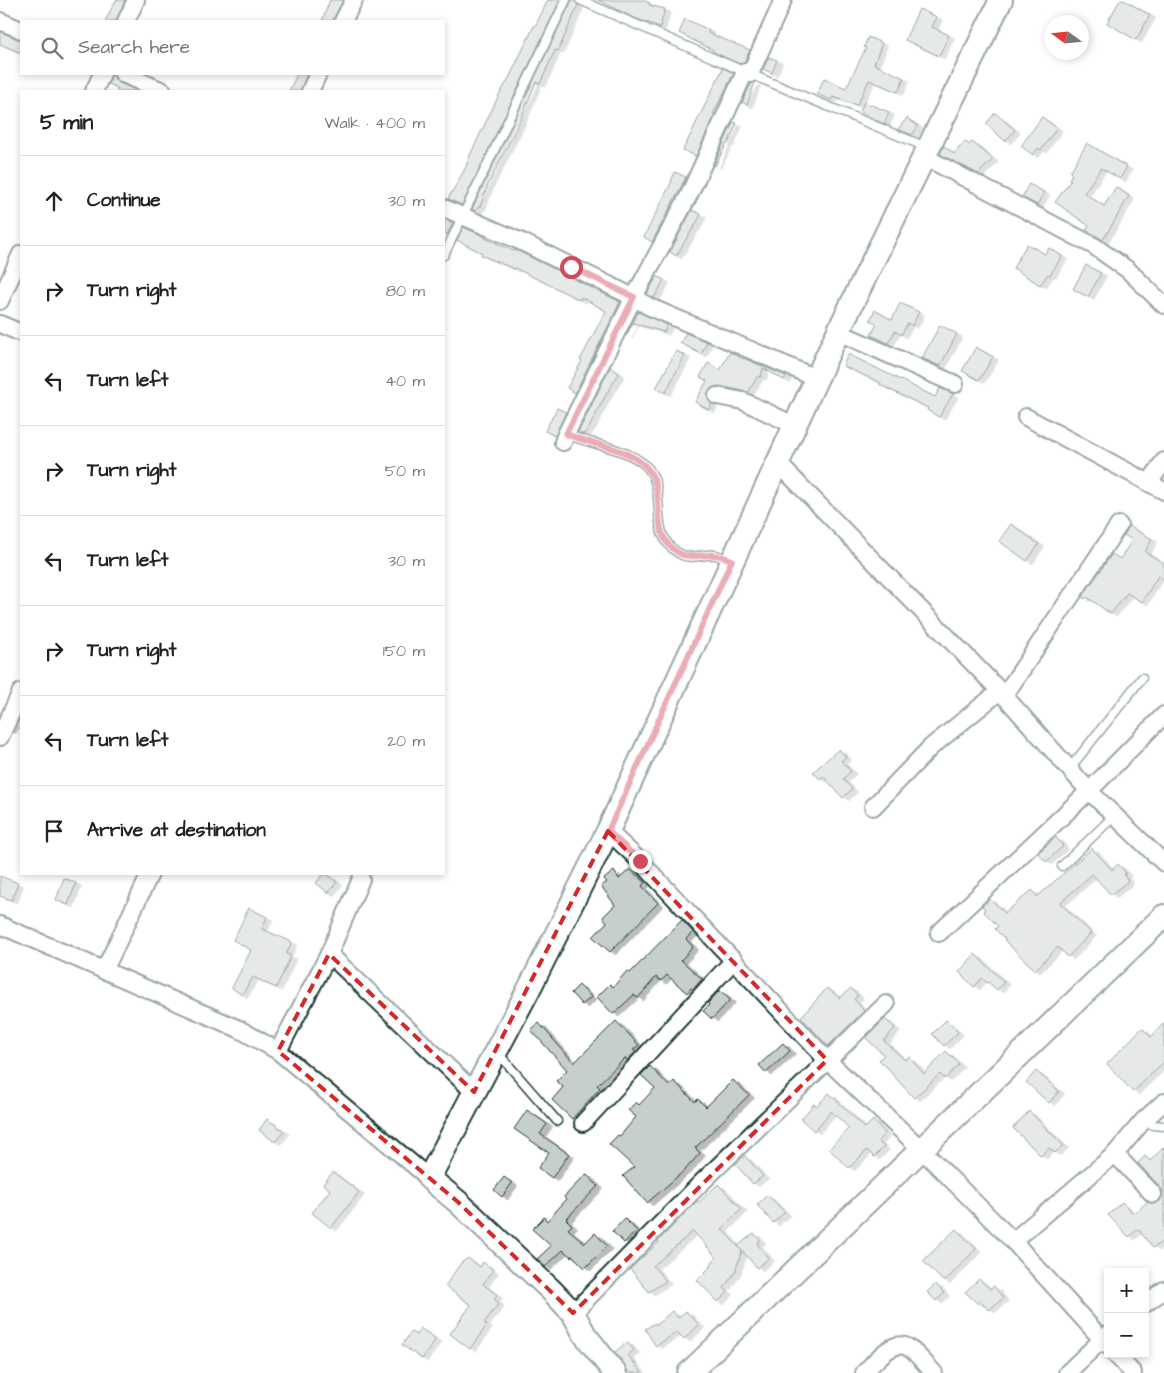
<!DOCTYPE html>
<meta charset="utf-8">
<style>
body{margin:0;font-family:"Architects Daughter",sans-serif;background:#f2f2f2;color:#222}
.controls{position:absolute;right:15px;bottom:15px;display:grid;overflow:hidden;border-radius:0px;box-shadow:0 2px 8px #0003}
.controls button{width:45px;height:45px;display:grid;place-items:center;padding:0;border:0;border-bottom:1px solid #e0e0e0;background:#fff;color:#222;font:25px sans-serif}
.compass{position:absolute;left:1044px;top:15px;width:45px;height:45px;border-radius:50%;background:#fff;box-shadow:0 2px 8px #0003;rotate:285deg}
.stop{position:absolute;width:15px;height:15px;margin:-11px;border:4px solid #d1495b;border-radius:50%;background:#fff}
.stop.end{background:#d1495b;border-color:#fff;box-shadow:0 1px 5px #0008}
.list{margin:0;padding:0;list-style:none}
h2{display:flex;justify-content:space-between;align-items:center;height:65px;margin:0;padding:0 20px;font-size:21px}
h2 small{font-size:16px;font-weight:400;color:#767676}
.list li{display:grid;grid-template-columns:32px 1fr auto;gap:15px;align-items:center;box-sizing:border-box;height:90px;padding:0 20px;border-top:1px solid #e0e0e0}
.list b{display:block;font-size:19px;white-space:nowrap}
.list em{font-size:16px;font-style:normal;color:#767676}
.icon{flex:none;width:28px;height:28px;fill:none;stroke:currentColor;stroke-width:2;stroke-linecap:round;stroke-linejoin:round}
.map{position:relative;flex:none;width:1164px;height:1373px;overflow:hidden}
.search{position:absolute;background:#fff;box-shadow:0 2px 8px #0003;left:20px;top:20px;width:425px;height:55px;display:flex;align-items:center;gap:12px;box-sizing:border-box;padding:0 18px;border-radius:0px;color:#767676;font-size:19px}
.panel{position:absolute;background:#fff;box-shadow:0 2px 8px #0003;left:20px;top:90px;width:425px;height:785px;border-radius:0px}
.map>svg:first-child{display:block}
.building{fill:#c7cfcc;stroke:#1f3d34;filter:url(#shadow)}
.lines{fill:none;stroke-linecap:round;stroke-linejoin:round}
.lane-casing{stroke:#1f3d34;stroke-width:11}
.street-casing{stroke:#1f3d34;stroke-width:20}
.secondary-casing{stroke:#1f3d34;stroke-width:26}
.lane{stroke:#fff;stroke-width:8}
.street{stroke:#fff;stroke-width:16}
.secondary{stroke:#fff;stroke-width:22}
.route{stroke:#d1495b;stroke-width:6}
.marked{fill:none;stroke:#d62828;stroke-width:4;stroke-dasharray:10 6;stroke-linejoin:round}
</style>
<div class="map">
<svg width="1164" height="1373" viewBox="0 0 1164 1373">
<defs>
<filter id="shadow"><feDropShadow dx="5.5" dy="3" stdDeviation="0" flood-color="#0004"/></filter>
</defs>
<rect width="100%" height="100%" fill="#fff"/>
<filter id="ink" filterUnits="userSpaceOnUse"><feTurbulence type="fractalNoise" baseFrequency=".02" numOctaves="2"/><feDisplacementMap in="SourceGraphic" scale="10" xChannelSelector="R" yChannelSelector="G"/><feConvolveMatrix kernelMatrix="1 2 1 2 8 2 1 2 1" color-interpolation-filters="sRGB"/></filter>
<g filter="url(#ink)">
<g class="building">
<path d="M 116,0 L 125,0 L 116,21 L 105,21 Z"/>
<path d="M 330,0 L 343,0 L 333,21 L 322,21 Z"/>
<path d="M 548,0 L 560,0 L 462,205 L 448,199 L 466,167 L 470,155 L 499,95 L 509,78 L 534,26 L 535,26 Z"/>
<path d="M 572,0 L 574,0 L 578,5 L 558,51 L 555,50 L 540,84 L 536,82 L 521,119 L 488,185 L 480,207 L 478,207 L 476,211 L 472,209 Z"/>
<path d="M 598,0 L 643,0 L 650,3 L 649,5 L 665,9 L 660,27 L 632,17 Z"/>
<path d="M 1120,0 L 1124,0 L 1150,15 L 1136,40 L 1107,23 Z"/>
<path d="M 919,9 L 937,17 L 932,27 L 949,35 L 939,56 L 905,40 Z"/>
<path d="M 685,19 L 709,30 L 708,33 L 750,50 L 744,62 L 740,64 L 713,52 L 713,50 L 679,33 Z"/>
<path d="M 0,32 L 21,40 L 21,53 L 0,44 Z"/>
<path d="M 868,37 L 882,43 L 874,64 L 904,78 L 898,92 L 869,80 L 857,105 L 833,97 L 831,100 L 817,94 L 824,78 L 846,88 L 866,48 L 864,47 Z"/>
<path d="M 769,57 L 777,60 L 772,73 L 763,69 Z"/>
<path d="M 723,68 L 734,73 L 713,114 L 715,115 L 696,156 L 683,150 Z"/>
<path d="M 112,74 L 119,83 L 138,91 L 116,91 L 118,88 L 108,84 Z"/>
<path d="M 297,74 L 307,74 L 300,91 L 289,91 Z"/>
<path d="M 755,82 L 747,105 L 742,102 L 751,84 Z"/>
<path d="M 864,102 L 889,112 L 884,124 L 860,112 Z"/>
<path d="M 995,113 L 1015,130 L 1005,141 L 986,124 Z"/>
<path d="M 1042,117 L 1057,128 L 1041,150 L 1038,148 L 1033,155 L 1021,146 Z"/>
<path d="M 907,118 L 918,126 L 912,135 L 898,129 Z"/>
<path d="M 733,122 L 737,123 L 728,144 L 727,143 L 715,166 L 714,165 Z"/>
<path d="M 965,141 L 969,145 L 972,142 L 993,159 L 978,174 L 940,154 L 944,146 L 954,154 Z"/>
<path d="M 1087,143 L 1127,167 L 1120,179 L 1101,168 L 1084,193 L 1104,206 L 1116,187 L 1129,196 L 1103,240 L 1086,230 L 1089,226 L 1055,202 L 1071,180 L 1069,179 L 1072,174 L 1070,172 Z"/>
<path d="M 675,172 L 686,177 L 652,242 L 644,237 L 672,181 L 671,181 Z"/>
<path d="M 1029,184 L 1044,192 L 1037,205 L 1022,197 Z"/>
<path d="M 692,210 L 701,214 L 694,228 L 693,228 L 676,256 L 670,252 Z"/>
<path d="M 444,219 L 453,223 L 447,235 L 444,233 Z"/>
<path d="M 463,227 L 486,237 L 485,238 L 514,251 L 515,250 L 518,251 L 620,302 L 575,393 L 567,388 L 582,361 L 580,360 L 606,311 L 581,297 L 580,300 L 515,268 L 514,269 L 481,255 L 482,253 L 457,240 Z"/>
<path d="M 1027,244 L 1045,254 L 1049,248 L 1062,256 L 1050,275 L 1048,274 L 1040,285 L 1013,268 Z"/>
<path d="M 1086,265 L 1101,273 L 1088,297 L 1073,289 Z"/>
<path d="M 657,276 L 664,280 L 654,298 L 647,294 Z"/>
<path d="M 900,303 L 919,312 L 912,326 L 908,323 L 901,335 L 895,331 L 888,343 L 871,335 L 877,324 L 870,320 L 875,310 L 892,320 Z"/>
<path d="M 638,312 L 667,325 L 664,332 L 633,323 L 626,336 Z"/>
<path d="M 940,325 L 957,334 L 940,366 L 922,358 Z"/>
<path d="M 686,333 L 707,342 L 701,354 L 680,343 Z"/>
<path d="M 976,347 L 993,357 L 979,380 L 962,371 Z"/>
<path d="M 676,351 L 685,355 L 665,393 L 656,388 Z"/>
<path d="M 730,352 L 743,359 L 743,358 L 786,376 L 784,380 L 763,368 L 761,377 L 758,376 L 748,392 L 719,386 L 713,387 L 707,394 L 708,400 L 712,404 L 709,410 L 695,402 L 707,381 L 700,377 L 708,363 L 720,370 Z"/>
<path d="M 848,354 L 935,397 L 940,388 L 953,394 L 939,417 L 927,410 L 928,408 L 880,385 L 881,383 L 843,366 Z"/>
<path d="M 610,367 L 619,373 L 603,400 L 590,426 L 584,434 L 578,433 Z"/>
<path d="M 557,408 L 566,412 L 555,436 L 545,431 Z"/>
<path d="M 1011,524 L 1039,544 L 1027,561 L 999,541 Z"/>
<path d="M 1129,526 L 1152,539 L 1145,552 L 1164,563 L 1164,580 L 1158,576 L 1142,602 L 1127,593 L 1111,614 L 1087,597 L 1085,599 L 1082,597 L 1112,554 L 1120,559 L 1132,540 L 1124,535 Z"/>
<path d="M 21,715 L 21,729 L 19,728 L 16,733 L 14,732 Z"/>
<path d="M 839,749 L 846,757 L 841,761 L 851,771 L 843,779 L 852,789 L 843,798 L 823,776 L 820,779 L 813,772 Z"/>
<path d="M 1056,837 L 1063,846 L 1046,862 L 1038,853 Z"/>
<path d="M 1092,848 L 1112,870 L 1118,864 L 1126,873 L 1124,875 L 1128,881 L 1111,895 L 1092,874 L 1060,903 L 1091,933 L 1068,957 L 1058,947 L 1035,970 L 1004,940 L 1005,939 L 995,929 L 998,926 L 983,911 L 985,909 L 982,906 L 990,899 L 1005,913 L 1032,890 L 1037,897 Z"/>
<path d="M 630,869 L 645,882 L 642,886 L 658,903 L 610,952 L 593,937 L 607,922 L 603,917 L 615,905 L 601,886 L 607,882 L 604,879 L 614,871 L 619,879 Z"/>
<path d="M 323,874 L 327,874 L 337,882 L 328,893 L 316,883 Z"/>
<path d="M 0,876 L 18,883 L 12,900 L 0,896 Z"/>
<path d="M 64,878 L 76,883 L 68,905 L 56,900 Z"/>
<path d="M 249,908 L 267,917 L 262,929 L 292,942 L 286,954 L 291,956 L 276,988 L 253,977 L 242,995 L 232,988 L 251,950 L 233,940 Z"/>
<path d="M 682,920 L 693,932 L 686,939 L 693,947 L 681,960 L 702,979 L 693,989 L 691,988 L 687,993 L 667,975 L 661,981 L 656,977 L 638,998 L 634,995 L 613,1014 L 597,997 L 610,984 L 613,987 L 627,971 L 630,973 Z"/>
<path d="M 975,954 L 1004,982 L 997,990 L 988,982 L 987,983 L 982,978 L 974,987 L 959,972 Z"/>
<path d="M 579,985 L 591,997 L 582,1005 L 571,993 Z"/>
<path d="M 827,988 L 840,998 L 851,988 L 858,996 L 854,999 L 864,1011 L 828,1046 L 801,1017 Z"/>
<path d="M 720,990 L 730,1000 L 712,1019 L 703,1011 L 709,1005 L 708,1003 Z"/>
<path d="M 885,1019 L 895,1028 L 884,1041 L 905,1060 L 909,1057 L 924,1074 L 946,1051 L 959,1064 L 945,1079 L 940,1074 L 914,1098 L 891,1073 L 892,1072 L 879,1060 L 884,1055 L 866,1038 Z"/>
<path d="M 946,1020 L 958,1032 L 944,1046 L 932,1034 Z"/>
<path d="M 616,1021 L 639,1045 L 633,1050 L 636,1052 L 627,1060 L 625,1058 L 597,1085 L 600,1088 L 572,1119 L 552,1100 L 563,1087 L 556,1081 L 567,1070 L 531,1030 L 539,1023 L 574,1063 Z"/>
<path d="M 1164,1023 L 1164,1062 L 1133,1092 L 1107,1064 L 1142,1028 L 1151,1037 Z"/>
<path d="M 783,1043 L 790,1051 L 766,1073 L 759,1065 Z"/>
<path d="M 650,1066 L 669,1086 L 674,1081 L 695,1102 L 698,1099 L 706,1107 L 733,1080 L 749,1095 L 695,1148 L 700,1153 L 686,1169 L 647,1203 L 623,1176 L 634,1167 L 609,1144 L 618,1135 L 620,1136 L 636,1117 L 628,1110 L 636,1102 L 639,1105 L 655,1088 L 641,1075 Z"/>
<path d="M 1036,1071 L 1059,1091 L 1049,1103 L 1026,1082 Z"/>
<path d="M 829,1093 L 865,1128 L 873,1120 L 885,1133 L 878,1141 L 884,1147 L 874,1157 L 867,1150 L 849,1168 L 829,1149 L 849,1128 L 831,1111 L 814,1131 L 801,1119 L 814,1104 L 817,1106 Z"/>
<path d="M 527,1110 L 547,1124 L 540,1134 L 569,1154 L 552,1178 L 538,1168 L 549,1153 L 514,1129 Z"/>
<path d="M 1029,1111 L 1063,1145 L 1055,1153 L 1049,1148 L 1041,1156 L 1013,1128 Z"/>
<path d="M 267,1119 L 284,1131 L 275,1142 L 259,1130 Z"/>
<path d="M 1164,1147 L 1164,1240 L 1153,1248 L 1138,1229 L 1129,1237 L 1108,1215 L 1122,1202 L 1134,1214 L 1147,1202 L 1155,1204 L 1160,1201 L 1163,1192 L 1161,1188 L 1138,1163 L 1145,1156 L 1150,1161 Z"/>
<path d="M 745,1156 L 763,1176 L 753,1184 L 735,1164 Z"/>
<path d="M 333,1172 L 359,1192 L 331,1228 L 312,1213 L 330,1190 L 323,1184 Z"/>
<path d="M 586,1174 L 598,1186 L 566,1219 L 572,1225 L 568,1229 L 585,1243 L 595,1233 L 607,1246 L 585,1268 L 572,1255 L 571,1257 L 563,1250 L 545,1267 L 537,1259 L 551,1246 L 532,1229 L 544,1217 L 547,1221 L 566,1200 L 564,1197 Z"/>
<path d="M 504,1177 L 512,1183 L 502,1197 L 494,1190 Z"/>
<path d="M 718,1184 L 742,1209 L 722,1229 L 742,1251 L 735,1272 L 724,1288 L 728,1292 L 718,1302 L 697,1280 L 713,1264 L 711,1263 L 717,1258 L 693,1231 L 653,1266 L 666,1281 L 649,1292 L 630,1269 L 659,1242 L 658,1241 L 697,1201 L 699,1202 Z"/>
<path d="M 767,1195 L 785,1212 L 773,1223 L 757,1205 Z"/>
<path d="M 625,1219 L 637,1231 L 624,1243 L 612,1231 Z"/>
<path d="M 956,1229 L 976,1249 L 944,1282 L 923,1261 Z"/>
<path d="M 754,1233 L 760,1240 L 757,1244 L 769,1258 L 757,1268 L 738,1246 Z"/>
<path d="M 468,1258 L 480,1267 L 483,1262 L 493,1270 L 483,1284 L 497,1295 L 494,1299 L 499,1303 L 484,1323 L 487,1325 L 470,1349 L 450,1334 L 471,1305 L 445,1286 L 461,1263 Z"/>
<path d="M 979,1279 L 990,1289 L 994,1286 L 1003,1298 L 989,1310 L 980,1301 L 978,1304 L 965,1292 Z"/>
<path d="M 936,1284 L 944,1293 L 936,1301 L 927,1292 Z"/>
<path d="M 672,1311 L 678,1318 L 686,1311 L 699,1325 L 684,1339 L 677,1332 L 656,1346 L 645,1329 L 655,1323 L 656,1325 Z"/>
<path d="M 420,1328 L 436,1339 L 422,1359 L 402,1345 L 411,1332 L 416,1335 Z"/>
<path d="M 627,1342 L 634,1350 L 628,1355 L 642,1373 L 628,1373 L 625,1365 L 615,1352 Z"/>
</g>
<g class="lines">
<defs>
<g id="lane">
<path d="M 580,0 L 750,74 L 926,147"/>
<path d="M 444,255 L 566,0"/>
<path d="M 566,434 C 591,445 622,446 644,464 C 672,489 643,537 682,555 C 693,560 704,553 716,555 C 720,556 725,558 730,560"/>
<path d="M 1070,768 L 1142,678"/>
<path d="M 1062,866 L 1114,816"/>
<path d="M 498,1053 L 557,1121"/>
<path d="M 1143,1121 L 1153,1125 L 1164,1126"/>
</g>
<g id="street">
<path d="M 0,21 L 21,30"/>
<path d="M 126,21 L 136,0"/>
<path d="M 343,21 L 354,0"/>
<path d="M 123,74 L 163,91"/>
<path d="M 750,74 L 783,0"/>
<path d="M 94,91 L 102,74"/>
<path d="M 310,91 L 318,74"/>
<path d="M 925,157 L 1094,246 L 1128,270 L 1164,305"/>
<path d="M 444,208 L 522,242 L 623,292 L 650,307 L 816,378"/>
<path d="M 0,301 L 21,254"/>
<path d="M 0,324 L 21,333"/>
<path d="M 838,332 L 955,384"/>
<path d="M 717,396 L 743,401 L 794,425"/>
<path d="M 1026,417 L 1164,491"/>
<path d="M 563,442 L 566,434 L 634,297 L 689,195 L 745,72"/>
<path d="M 777,462 L 1000,691 L 1089,791 L 1164,863"/>
<path d="M 1149,483 L 1164,461"/>
<path d="M 1004,696 L 1119,525"/>
<path d="M 0,737 L 21,692"/>
<path d="M 873,807 L 931,747 L 1000,691"/>
<path d="M 608,831 L 640,861 L 827,1060 L 922,1150 L 1013,1241 L 1108,1346"/>
<path d="M 0,925 L 239,1029 L 278,1051 L 429,1178"/>
<path d="M 939,933 L 1089,791 L 1164,715"/>
<path d="M 329,954 L 474,1092"/>
<path d="M 104,971 L 150,874"/>
<path d="M 278,1051 L 329,954 L 361,879"/>
<path d="M 583,1123 L 734,960"/>
<path d="M 1115,1154 L 1153,1194"/>
<path d="M 1013,1241 L 1115,1154 L 1143,1121 L 1164,1102"/>
<path d="M 1145,1304 L 1164,1290"/>
<path d="M 573,1313 L 700,1184 L 886,1004"/>
<path d="M 1115,1354 L 1133,1373"/>
<path d="M 864,1373 C 874,1363 893,1337 909,1348 C 918,1354 926,1365 934,1373"/>
<path d="M 1067,1373 L 1108,1334"/>
</g>
<g id="secondary">
<path d="M 615,1373 L 585,1335 L 573,1313 L 552,1291 L 458,1202 L 429,1178 L 530,987 L 608,831 L 838,332 L 1001,0"/>
<path d="M 689,1373 L 1164,916"/>
</g>
</defs>
<use href="#lane" class="lane-casing"/>
<use href="#street" class="street-casing"/>
<use href="#secondary" class="secondary-casing"/>
<use href="#lane" class="lane"/>
<use href="#street" class="street"/>
<use href="#secondary" class="secondary"/>
</g>
</g>
<g class="lines" filter="url(#ink)">
<path class="route" d="M 571,267 L 634,297 L 566,434 C 591,445 622,446 643,464 C 671,488 645,532 677,552 C 689,560 701,554 714,555 C 720,555 726,558 732,560 L 608,831 L 640,861"/>
</g>
<path d="M0 0H1164V1373H0ZM 608,831 L 827,1060 L 573,1313 L 458,1202 L 278,1051 L 329,954 L 474,1092 Z" fill="#fff" fill-opacity=".55" fill-rule="evenodd"/>
<path class="marked" d="M 608,831 L 827,1060 L 573,1313 L 458,1202 L 278,1051 L 329,954 L 474,1092 Z"/>
</svg>
<div class="controls">
<button>+</button>
<button>−</button>
</div>
<svg class="compass" viewBox="-18 -18 36 36"><path d="M0-13l5 13h-10z" fill="#e53935"/><path d="M0 13l5-13h-10z" fill="#767676"/></svg>
<div class="stop" style="left:571px;top:267px"></div>
<div class="stop end" style="left:640px;top:861px"></div>
<div class="search"><svg class="icon" aria-label="search" viewBox="0 0 24 24"><circle cx="10" cy="10" r="6"/><path d="M15 15l6 6"/></svg>Search here</div>
<section class="panel">
<h2>5 min<small>Walk · 400 m</small></h2>
<ul class="list">
<li><svg class="icon" aria-label="ahead" viewBox="0 0 24 24"><path d="M12 20V5M6 11l6-6 6 6"/></svg><div><b>Continue</b></div><em>30 m</em></li>
<li><svg class="icon" aria-label="right" viewBox="0 0 24 24"><path d="M7 20v-9h11M14 6l5 5-5 5"/></svg><div><b>Turn right</b></div><em>80 m</em></li>
<li><svg class="icon" aria-label="left" viewBox="0 0 24 24"><path d="M17 20v-9H6M10 6l-5 5 5 5"/></svg><div><b>Turn left</b></div><em>40 m</em></li>
<li><svg class="icon" aria-label="right" viewBox="0 0 24 24"><path d="M7 20v-9h11M14 6l5 5-5 5"/></svg><div><b>Turn right</b></div><em>50 m</em></li>
<li><svg class="icon" aria-label="left" viewBox="0 0 24 24"><path d="M17 20v-9H6M10 6l-5 5 5 5"/></svg><div><b>Turn left</b></div><em>30 m</em></li>
<li><svg class="icon" aria-label="right" viewBox="0 0 24 24"><path d="M7 20v-9h11M14 6l5 5-5 5"/></svg><div><b>Turn right</b></div><em>150 m</em></li>
<li><svg class="icon" aria-label="left" viewBox="0 0 24 24"><path d="M17 20v-9H6M10 6l-5 5 5 5"/></svg><div><b>Turn left</b></div><em>20 m</em></li>
<li><svg class="icon" aria-label="arrive" viewBox="0 0 24 24"><path d="M6 21V4h12l-3 4 3 4H6"/></svg><div><b>Arrive at destination</b></div></li>
</ul>
</section>
</div>
